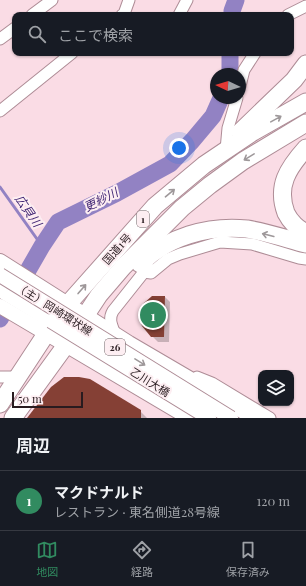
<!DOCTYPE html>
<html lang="ja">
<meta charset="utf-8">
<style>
body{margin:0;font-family:"Playfair Display","Noto Sans JP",serif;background:#242831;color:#f1f3f6}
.controls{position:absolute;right:12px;bottom:12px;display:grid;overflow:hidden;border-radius:8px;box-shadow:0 1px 3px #0004}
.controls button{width:36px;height:36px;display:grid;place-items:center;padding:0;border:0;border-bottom:1px solid #363941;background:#171b24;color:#f1f3f6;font:20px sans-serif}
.compass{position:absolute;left:210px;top:68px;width:36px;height:36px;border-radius:50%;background:#171b24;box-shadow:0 1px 3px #0004;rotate:274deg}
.scale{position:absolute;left:12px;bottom:10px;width:71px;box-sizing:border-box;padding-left:4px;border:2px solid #281b1f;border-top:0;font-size:11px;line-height:14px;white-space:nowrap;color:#281b1f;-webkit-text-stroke:3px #fdeef2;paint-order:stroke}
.you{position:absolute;left:179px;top:148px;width:14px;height:14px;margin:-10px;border:3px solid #fff;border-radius:50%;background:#1a73e8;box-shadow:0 0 0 6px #1a73e833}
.badge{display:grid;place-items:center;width:26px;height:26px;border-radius:50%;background:#318b60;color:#fff;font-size:13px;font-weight:700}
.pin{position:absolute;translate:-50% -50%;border:2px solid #fff;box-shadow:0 1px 4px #0006}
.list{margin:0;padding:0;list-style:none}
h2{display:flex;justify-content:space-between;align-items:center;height:52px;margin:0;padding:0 16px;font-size:17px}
h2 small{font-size:13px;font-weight:400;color:#9ea1a6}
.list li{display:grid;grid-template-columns:26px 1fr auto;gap:12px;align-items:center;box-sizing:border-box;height:60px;padding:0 16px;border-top:1px solid #363941}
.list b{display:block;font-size:15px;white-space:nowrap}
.list p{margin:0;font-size:13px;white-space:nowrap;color:#9ea1a6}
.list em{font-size:13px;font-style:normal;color:#9ea1a6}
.icon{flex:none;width:22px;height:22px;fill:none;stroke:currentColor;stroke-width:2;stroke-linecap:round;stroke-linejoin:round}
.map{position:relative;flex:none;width:306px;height:418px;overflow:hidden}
.search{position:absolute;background:#171b24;box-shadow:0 1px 3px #0004;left:12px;right:12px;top:12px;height:44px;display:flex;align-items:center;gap:10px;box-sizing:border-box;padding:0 14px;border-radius:8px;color:#9ea1a6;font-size:15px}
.sheet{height:112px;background:#171b24}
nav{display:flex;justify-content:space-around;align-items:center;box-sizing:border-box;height:56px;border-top:1px solid #363941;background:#171b24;font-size:11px;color:#9ea1a6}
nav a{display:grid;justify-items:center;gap:2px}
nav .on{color:#318b60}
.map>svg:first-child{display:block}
.shadow{fill:#0003}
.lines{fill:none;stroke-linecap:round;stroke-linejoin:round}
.stream{stroke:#9282c3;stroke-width:3}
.river{stroke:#9282c3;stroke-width:17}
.building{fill:#854035}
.minor-casing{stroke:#ae8c96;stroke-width:13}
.major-casing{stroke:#ae8c96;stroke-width:16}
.highway-casing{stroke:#ae8c96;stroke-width:19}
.minor{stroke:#fff;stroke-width:11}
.major{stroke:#fff;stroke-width:14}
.highway{stroke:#fff;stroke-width:17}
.major-bridge-casing{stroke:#ae8c96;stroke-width:16;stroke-linecap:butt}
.major-bridge{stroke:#fff;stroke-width:14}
.oneway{stroke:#9e989a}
.labels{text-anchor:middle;stroke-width:4;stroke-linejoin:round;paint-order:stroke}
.shield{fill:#fdeef2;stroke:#685a5e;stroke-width:1}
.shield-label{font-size:10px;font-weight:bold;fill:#281b1f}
.street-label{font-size:11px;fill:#281b1f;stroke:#fdeef2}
.water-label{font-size:12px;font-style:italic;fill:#412674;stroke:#fdeef2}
</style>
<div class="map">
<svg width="306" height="418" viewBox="0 0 306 418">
<rect width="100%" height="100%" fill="#fadce5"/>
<g class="shadow">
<path d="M 165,297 L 170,302 L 169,342 L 158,342 L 152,336 Z"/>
<path d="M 140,411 L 147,418 L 29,418 Z"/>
</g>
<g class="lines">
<path class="stream" d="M 0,187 L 42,246"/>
<g class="river">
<path d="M 232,15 L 232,11 L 236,0"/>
<path d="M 230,74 L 230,53"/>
<path d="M 0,319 L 42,246 L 58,222 L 117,193 L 170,164 L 192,141 L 213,116 L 221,98"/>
</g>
</g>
<g class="building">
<path d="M 152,296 L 165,296 L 164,337 L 151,337 L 142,326 L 140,319 L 141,311 L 144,303 Z"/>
<path d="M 64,377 L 79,377 L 90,379 L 141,410 L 141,418 L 27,418 L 51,387 Z"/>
</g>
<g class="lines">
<defs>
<g id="minor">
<path d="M 32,15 L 52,0"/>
<path d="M 122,15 L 124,14 L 129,0"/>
<path d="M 179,15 L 187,0"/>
<path d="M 288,15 L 306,6"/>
<path d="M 0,39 L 15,28"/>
<path d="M 240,86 L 244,70 L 255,53"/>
<path d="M 0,111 L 72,53"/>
<path d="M 226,150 L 228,128 L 237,98"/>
<path d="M 144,272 L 151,273 L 168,259 L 180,254 L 220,242 L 252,244 L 299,258 L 306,259"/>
<path d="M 115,334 C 112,326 108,319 113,311 L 148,267"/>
<path d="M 0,377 L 18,377"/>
<path d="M 197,377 L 212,383 L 270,418"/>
</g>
<g id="major">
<path d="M 0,261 L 129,343 L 211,391 L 253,418"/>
<path d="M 0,290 L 51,321"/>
<path d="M 0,306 L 189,418"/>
</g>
<g id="highway">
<path d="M 240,132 L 294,80 L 306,64"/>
<path d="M 306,148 C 288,168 276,186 286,213 C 290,221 298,230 306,232"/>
<path d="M 140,264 C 167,237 208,225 247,229 C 266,232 287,239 306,244"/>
<path d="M 0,404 L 46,334 L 68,304 L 155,206 L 204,165 L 253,132 L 306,102"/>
<path d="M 13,418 L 66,345 L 99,295 L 123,267 L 182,208 L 210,185 L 243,161 L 306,123"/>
</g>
</defs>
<use href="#minor" class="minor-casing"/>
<use href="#major" class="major-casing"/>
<use href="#highway" class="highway-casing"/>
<use href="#minor" class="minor"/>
<use href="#major" class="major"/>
<use href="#highway" class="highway"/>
<defs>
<g id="major-bridge">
<path d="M 0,275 L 231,418"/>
<path d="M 51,321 L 209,418"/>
</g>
</defs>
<use href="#major-bridge" class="major-bridge-casing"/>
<use href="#major-bridge" class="major-bridge"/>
</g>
<defs><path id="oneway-shaft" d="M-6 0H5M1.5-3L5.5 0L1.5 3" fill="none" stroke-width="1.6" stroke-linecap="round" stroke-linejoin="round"/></defs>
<g class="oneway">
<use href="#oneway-shaft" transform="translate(276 119) rotate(-29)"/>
<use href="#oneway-shaft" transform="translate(249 157) rotate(149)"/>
<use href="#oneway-shaft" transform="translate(170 193) rotate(-40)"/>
<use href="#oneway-shaft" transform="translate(268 235) rotate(-166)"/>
<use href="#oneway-shaft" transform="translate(82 289) rotate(-49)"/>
<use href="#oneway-shaft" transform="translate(140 362) rotate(32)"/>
</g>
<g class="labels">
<g class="shield">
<rect x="137" y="211" width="12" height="16" rx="3"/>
<rect x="105" y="339" width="20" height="16" rx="3"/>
</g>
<g class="shield-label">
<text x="143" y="223">1</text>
<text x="115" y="351">26</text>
</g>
<g class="street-label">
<text transform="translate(117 249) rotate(-49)" y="4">国道1号</text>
<text transform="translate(54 309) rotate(32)" y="4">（主）岡崎環状線</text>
<text transform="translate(150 382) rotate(32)" y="4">乙川大橋</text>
</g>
<g class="water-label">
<text transform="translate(101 200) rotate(-27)" y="4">更紗川</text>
<text transform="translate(28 211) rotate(55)" y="4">広貝川</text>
</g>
</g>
</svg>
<div class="controls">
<button><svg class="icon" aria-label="layers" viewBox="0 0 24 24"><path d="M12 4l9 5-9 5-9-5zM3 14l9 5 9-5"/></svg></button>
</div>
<svg class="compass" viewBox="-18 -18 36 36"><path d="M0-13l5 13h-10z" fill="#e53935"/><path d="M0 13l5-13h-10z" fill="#9ea1a6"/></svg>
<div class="scale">50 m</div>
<div class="you"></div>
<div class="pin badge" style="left:153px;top:315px">1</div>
<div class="search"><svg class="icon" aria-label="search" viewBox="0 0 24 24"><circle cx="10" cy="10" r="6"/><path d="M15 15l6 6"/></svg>ここで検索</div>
</div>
<section class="sheet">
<h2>周辺<small></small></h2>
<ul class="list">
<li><span class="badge">1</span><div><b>マクドナルド</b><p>レストラン · 東名側道28号線</p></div><em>120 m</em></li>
</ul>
</section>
<nav>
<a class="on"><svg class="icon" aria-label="map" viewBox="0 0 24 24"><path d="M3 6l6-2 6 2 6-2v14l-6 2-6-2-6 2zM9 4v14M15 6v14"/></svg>地図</a>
<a><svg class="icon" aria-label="directions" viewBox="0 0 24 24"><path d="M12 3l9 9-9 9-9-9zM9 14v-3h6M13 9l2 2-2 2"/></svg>経路</a>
<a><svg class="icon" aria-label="saved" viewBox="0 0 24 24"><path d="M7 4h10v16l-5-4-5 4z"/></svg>保存済み</a>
</nav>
